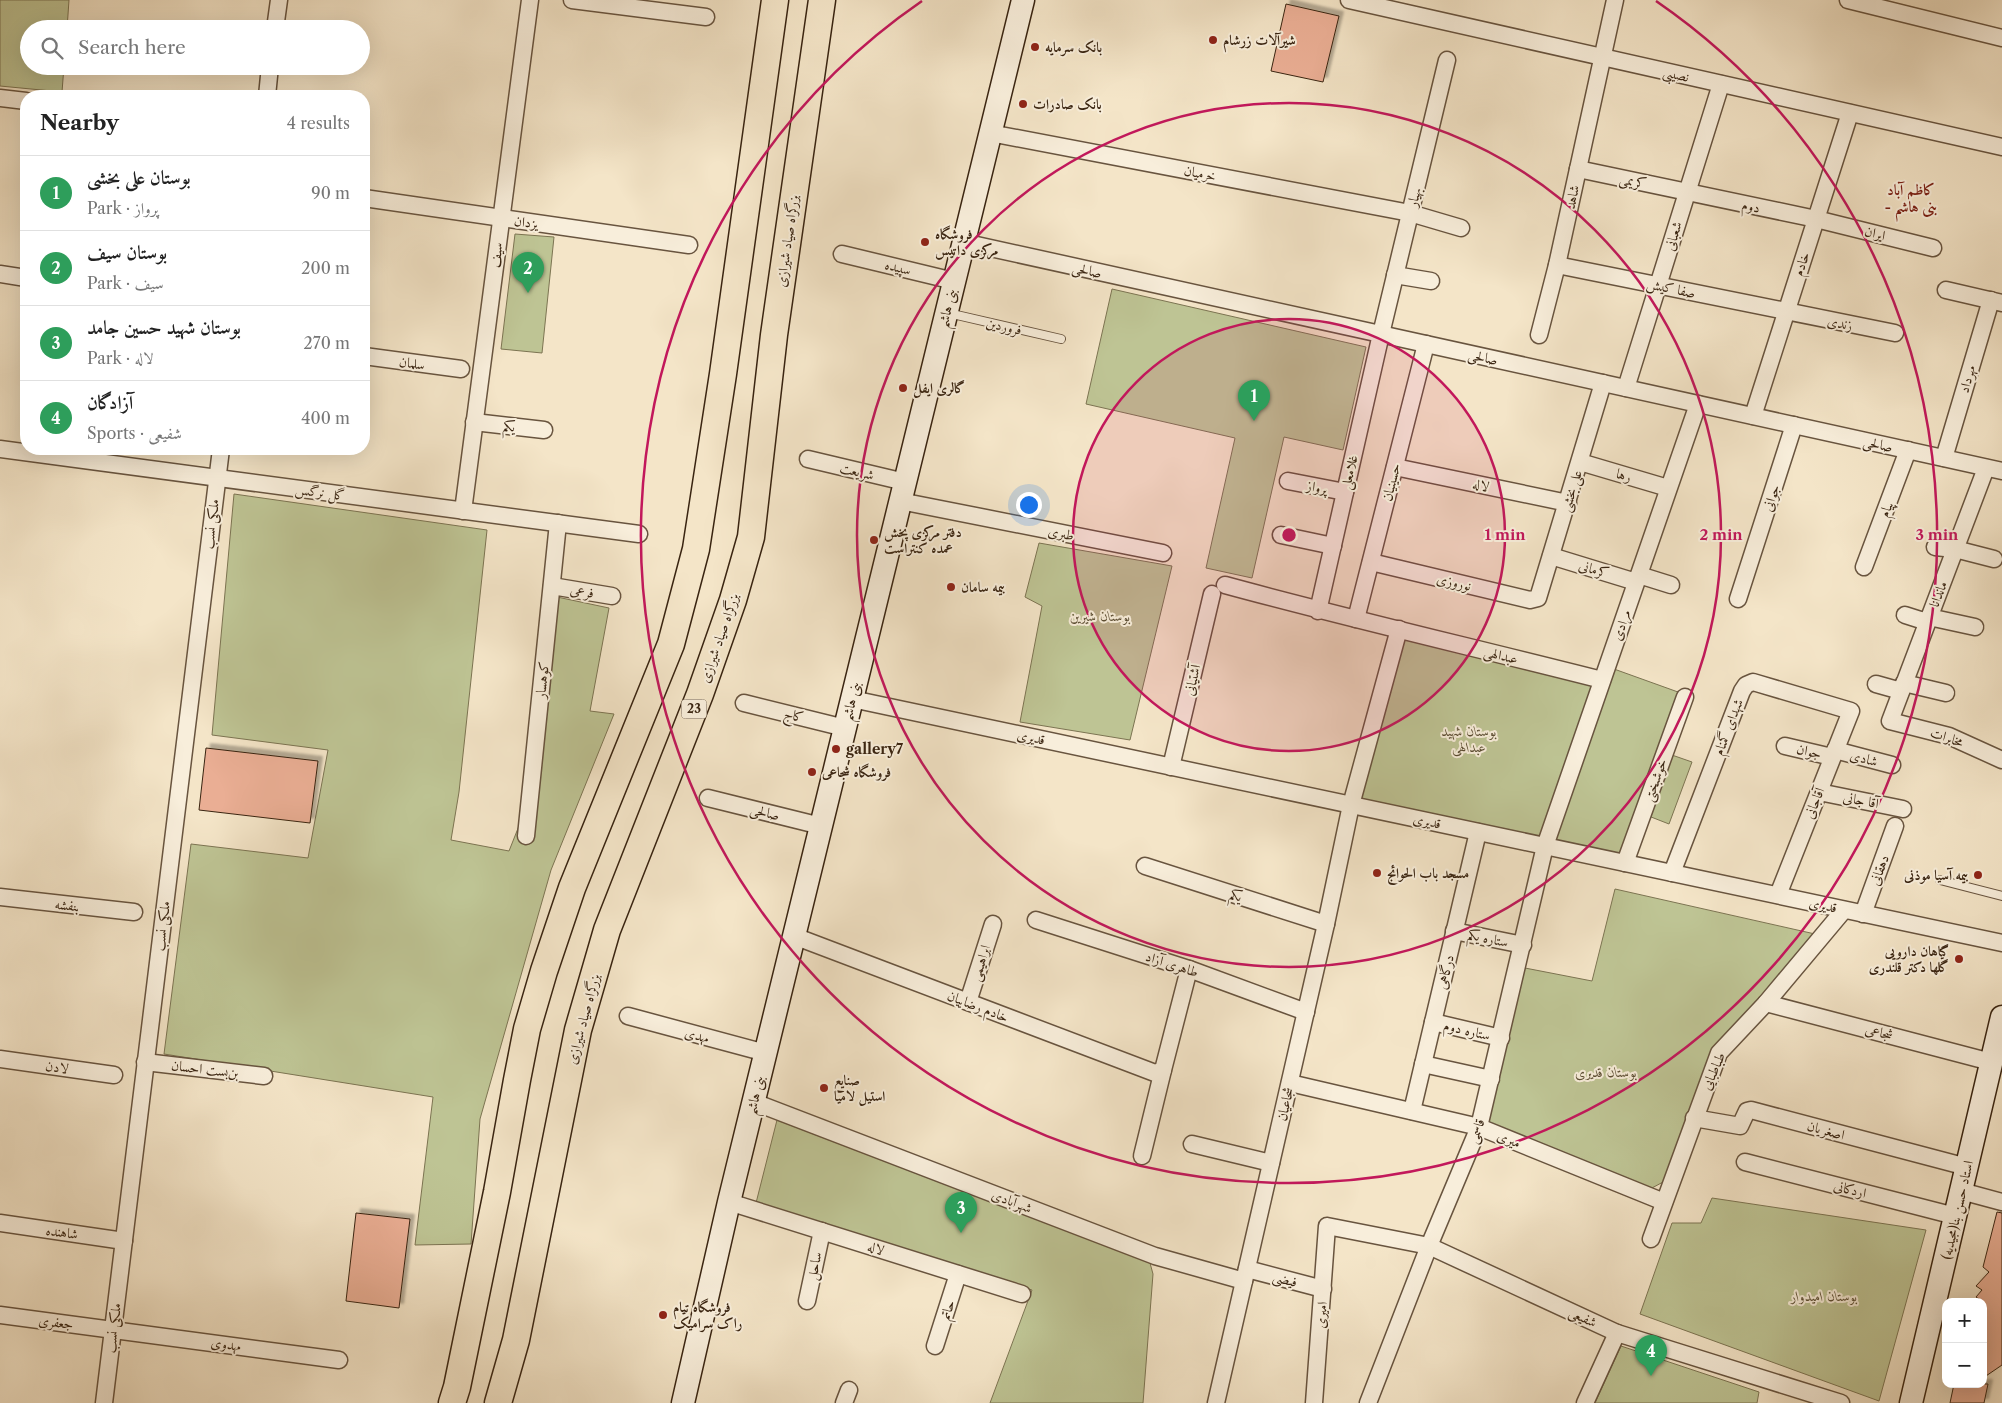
<!DOCTYPE html>
<meta charset="utf-8">
<style>
body{margin:0;font-family:"Libre Caslon Text",Amiri,serif;background:#f2f2f2;color:#222}
.controls{position:absolute;right:15px;bottom:15px;display:grid;overflow:hidden;border-radius:10px;box-shadow:0 5px 20px #0002}
.controls button{width:45px;height:45px;display:grid;place-items:center;padding:0;border:0;border-bottom:1px solid #e0e0e0;background:#fff;color:#222;font:25px sans-serif}
.you{position:absolute;left:1028px;top:504px;width:18px;height:18px;margin:-12px;border:4px solid #fff;border-radius:50%;background:#1a73e8;box-shadow:0 0 0 8px #1a73e833}
.badge{display:grid;place-items:center;width:32px;height:32px;border-radius:50%;background:#2563eb;color:#fff;font-size:16px;font-weight:700}
.pin{position:absolute;translate:-50% -41px;filter:drop-shadow(0 1px 2px #0008)}
.pin::after{content:'';position:absolute;top:26px;width:18px;height:15px;background:inherit;clip-path:polygon(0 0,100% 0,50% 100%)}
.list{margin:0;padding:0;list-style:none}
h2{display:flex;justify-content:space-between;align-items:center;height:65px;margin:0;padding:0 20px;font-size:21px}
h2 small{font-size:16px;font-weight:400;color:#767676}
.list li{display:grid;grid-template-columns:32px 1fr auto;gap:15px;align-items:center;box-sizing:border-box;height:75px;padding:0 20px;border-top:1px solid #e0e0e0}
.list b{display:block;font-size:19px;white-space:nowrap}
.list p{margin:0;font-size:16px;white-space:nowrap;color:#767676}
.list em{font-size:16px;font-style:normal;color:#767676}
.icon{flex:none;width:28px;height:28px;fill:none;stroke:currentColor;stroke-width:2;stroke-linecap:round;stroke-linejoin:round}
.map{position:relative;flex:none;width:2002px;height:1403px;overflow:hidden}
.search{position:absolute;background:#fff;box-shadow:0 5px 20px #0002;left:20px;top:20px;width:350px;height:55px;display:flex;align-items:center;gap:12px;box-sizing:border-box;padding:0 18px;border-radius:28px;color:#767676;font-size:19px}
.panel{position:absolute;background:#fff;box-shadow:0 5px 20px #0002;left:20px;top:90px;width:350px;height:365px;border-radius:20px}
.map>svg:first-child{display:block}
.green{fill:#bec494;stroke:#7c7452}
.building{fill:#eaae94;stroke:#392411;filter:url(#shadow)}
.lines{fill:none;stroke-linecap:round;stroke-linejoin:round}
.service-casing{stroke:#68543f;stroke-width:10}
.minor-casing{stroke:#68543f;stroke-width:19}
.secondary-casing{stroke:#392411;stroke-width:25}
.trunk-casing{stroke:#392411;stroke-width:29}
.service{stroke:#f8eedb;stroke-width:8}
.minor{stroke:#f8eedb;stroke-width:16}
.secondary{stroke:#f8eedb;stroke-width:22}
.trunk{stroke:#f4e5c8;stroke-width:26}
.ring{fill:none;stroke:#c2185b;stroke-width:2.5}
.poi-dot{fill:#8f2418;stroke:#f8eedb;stroke-width:2}
.labels{text-anchor:middle;stroke-width:4;stroke-linejoin:round;paint-order:stroke}
.shield{fill:#f8eedb;stroke:#72614e;stroke-width:1}
.shield-label{font-size:12px;font-weight:bold;fill:#392411}
.poi-label{font-size:14px;font-weight:bold;fill:#392411;stroke:#f8eedb;text-anchor:start}
.street-label{font-size:14px;fill:#392411;stroke:#f8eedb}
.park-label{font-size:14px;font-style:italic;fill:#5a4c32;stroke:#f8eedb}
.neighbourhood-label{font-size:15px;font-weight:bold;fill:#7a1f14;stroke:#f8eedb}
.centre{fill:#c2185b;stroke:#f8eedb;stroke-width:2.5}
.ring-label{font-size:15px;text-anchor:middle;font-weight:bold;fill:#c2185b;stroke:#f8eedb;stroke-width:4;stroke-linejoin:round;paint-order:stroke}
</style>
<div class="map">
<svg width="2002" height="1403" viewBox="0 0 2002 1403">
<defs>
<filter id="shadow"><feDropShadow dx="4.5" dy="-4.5" stdDeviation="1" flood-color="#0004"/></filter>
</defs>
<rect width="100%" height="100%" fill="#f4e5c8"/>
<filter id="stains"><feTurbulence type="fractalNoise" baseFrequency=".004" numOctaves="4"/><feColorMatrix values="0 0 0 0 .2 0 0 0 0 .09 0 0 0 0 .02 0 0 0 .5 -.17"/></filter>
<radialGradient id="worn" r=".72"><stop offset=".6" stop-color="#630" stop-opacity="0"/><stop offset="1" stop-color="#630" stop-opacity=".3"/></radialGradient>
<g class="green">
<path d="M 0,0 L 69,0 L 67,29 L 29,29 L 29,66 L 64,66 L 62,92 L 0,86 Z"/>
<path d="M 515,234 L 554,237 L 542,353 L 501,349 Z"/>
<path d="M 1112,289 L 1366,347 L 1343,450 L 1284,437 L 1252,578 L 1206,568 L 1235,438 L 1086,404 Z"/>
<path d="M 234,494 L 487,530 L 459,792 L 451,840 L 509,851 L 540,773 L 557,597 L 609,608 L 590,711 L 614,714 L 551,870 L 480,1119 L 471,1244 L 415,1245 L 433,1097 L 164,1054 L 191,844 L 308,858 L 328,750 L 212,735 Z"/>
<path d="M 1039,543 L 1172,566 L 1130,740 L 1020,722 L 1042,606 L 1025,597 Z"/>
<path d="M 1403,635 L 1595,684 L 1541,841 L 1359,802 Z"/>
<path d="M 1614,669 L 1678,692 L 1621,855 L 1554,840 Z"/>
<path d="M 1669,754 L 1692,762 L 1669,824 L 1646,815 Z"/>
<path d="M 1615,889 L 1815,934 L 1712,1053 L 1665,1181 L 1650,1189 L 1485,1121 L 1525,968 L 1592,981 Z"/>
<path d="M 777,1120 L 1150,1263 L 1153,1274 L 1143,1403 L 990,1403 L 1032,1290 L 756,1203 Z"/>
<path d="M 1712,1198 L 1926,1230 L 1879,1401 L 1640,1314 L 1672,1223 L 1701,1223 Z"/>
<path d="M 1621,1346 L 1759,1392 L 1757,1403 L 1595,1403 Z"/>
</g>
<g class="building">
<path d="M 1286,4 L 1339,16 L 1323,82 L 1271,71 Z"/>
<path d="M 206,748 L 318,761 L 310,823 L 199,810 Z"/>
<path d="M 1997,1212 L 2002,1213 L 2002,1365 L 1983,1378 L 1983,1302 L 1976,1297 L 1982,1290 L 1976,1286 L 1989,1272 L 1983,1267 Z"/>
<path d="M 356,1213 L 410,1219 L 399,1308 L 346,1301 Z"/>
<path d="M 1954,1384 L 1988,1384 L 1984,1403 L 1950,1403 Z"/>
</g>
<g class="lines">
<defs>
<g id="service">
<path d="M 948,313 L 1061,339"/>
<path d="M 1940,880 L 2002,896"/>
</g>
<g id="minor">
<path d="M 572,0 L 706,17"/>
<path d="M 1349,0 L 2002,147"/>
<path d="M 1848,0 L 2002,38"/>
<path d="M 275,29 L 279,0"/>
<path d="M 267,96 L 270,66"/>
<path d="M 0,98 L 26,101"/>
<path d="M 990,133 L 1410,213 L 1461,228"/>
<path d="M 1578,169 L 1816,219 L 1933,248"/>
<path d="M 364,198 L 689,245"/>
<path d="M 963,242 L 2002,471"/>
<path d="M 842,254 L 954,281"/>
<path d="M 1557,265 L 1895,333"/>
<path d="M 0,274 L 26,278"/>
<path d="M 1395,275 L 1431,281"/>
<path d="M 1946,290 L 2002,303"/>
<path d="M 1539,335 L 1557,265 L 1615,0"/>
<path d="M 364,356 L 461,369"/>
<path d="M 1626,388 L 1721,84"/>
<path d="M 1753,416 L 1850,113"/>
<path d="M 474,422 L 544,430"/>
<path d="M 0,449 L 639,534"/>
<path d="M 1944,458 L 1991,300"/>
<path d="M 808,459 L 905,482"/>
<path d="M 1580,462 L 1668,488"/>
<path d="M 1395,467 L 1568,503"/>
<path d="M 1986,468 L 1890,721 L 1949,736 L 2002,760"/>
<path d="M 1288,481 L 1345,492"/>
<path d="M 900,501 L 1163,553"/>
<path d="M 463,511 L 530,0"/>
<path d="M 1281,535 L 1333,546"/>
<path d="M 1935,547 L 1955,549 L 1994,559"/>
<path d="M 1551,556 L 1636,582"/>
<path d="M 1371,562 L 1530,600 L 1538,598 L 1603,383"/>
<path d="M 1864,567 L 1908,450"/>
<path d="M 1639,575 L 1671,585"/>
<path d="M 1225,585 C 1350,619 1476,648 1602,680"/>
<path d="M 552,586 L 612,596"/>
<path d="M 1738,599 L 1794,425"/>
<path d="M 1318,611 L 1381,334 L 1447,60"/>
<path d="M 1905,615 L 1927,622"/>
<path d="M 1929,617 L 1975,627"/>
<path d="M 1356,619 L 1426,344"/>
<path d="M 1904,683 L 1946,693"/>
<path d="M 1876,684 L 1901,691"/>
<path d="M 852,699 L 2002,943"/>
<path d="M 744,703 L 845,728"/>
<path d="M 1785,746 L 1832,757"/>
<path d="M 1835,750 L 1892,765"/>
<path d="M 1171,767 L 1212,594"/>
<path d="M 1819,792 L 1903,809"/>
<path d="M 708,798 L 821,826"/>
<path d="M 526,836 L 558,523"/>
<path d="M 1625,863 L 1685,697"/>
<path d="M 1145,866 L 1326,924"/>
<path d="M 1672,873 L 1742,691 L 1746,685 L 1753,682 L 1851,711 L 1778,895"/>
<path d="M 0,897 L 134,912"/>
<path d="M 1863,914 L 1895,826"/>
<path d="M 1036,920 L 1189,969 L 1306,1012"/>
<path d="M 1454,931 L 1523,945"/>
<path d="M 794,936 L 1155,1073 L 1163,1070 L 1189,969"/>
<path d="M 968,1002 L 993,924"/>
<path d="M 1766,1003 L 1991,1062"/>
<path d="M 628,1016 L 766,1053"/>
<path d="M 1433,1022 L 1501,1038"/>
<path d="M 0,1059 L 114,1075"/>
<path d="M 145,1062 L 264,1076"/>
<path d="M 1423,1064 L 1491,1079"/>
<path d="M 1290,1083 L 1479,1127 L 1664,1202"/>
<path d="M 754,1102 L 1155,1256 L 1244,1281"/>
<path d="M 1412,1111 L 1478,832"/>
<path d="M 1694,1118 L 1740,1126 L 1747,1111 L 1751,1110 L 1967,1167"/>
<path d="M 1192,1144 L 1271,1163"/>
<path d="M 1142,1156 L 1163,1070"/>
<path d="M 1745,1162 L 1955,1216"/>
<path d="M 1961,1191 L 2002,1202"/>
<path d="M 729,1202 L 1022,1294"/>
<path d="M 0,1223 L 124,1241"/>
<path d="M 1651,1239 L 1719,1053 L 1766,1003 L 1844,910"/>
<path d="M 1247,1269 L 1323,1289"/>
<path d="M 807,1301 L 822,1231"/>
<path d="M 0,1315 L 339,1360"/>
<path d="M 935,1346 L 958,1274"/>
<path d="M 104,1403 L 221,449"/>
<path d="M 844,1403 L 849,1390"/>
<path d="M 1216,1403 L 1326,924 L 1351,805 L 1399,629"/>
<path d="M 1314,1403 L 1327,1226 L 1429,1246 L 1617,1333 L 1841,1403"/>
<path d="M 1368,1403 L 1429,1246 L 1479,1127 L 1545,846 L 1698,404"/>
<path d="M 1585,1403 L 1617,1333"/>
</g>
<g id="secondary">
<path d="M 683,1403 L 729,1202 L 1023,0"/>
<path d="M 1911,1403 L 2002,1017"/>
</g>
<g id="trunk">
<path d="M 452,1403 L 457,1387 L 497,1192 L 517,1080 L 527,1029 L 544,971 L 572,888 L 671,644 L 696,549 L 723,374 L 775,0"/>
<path d="M 498,1403 L 516,1340 L 578,1030 L 607,930 L 700,694 L 733,600 L 751,537 L 774,335 L 822,0"/>
</g>
</defs>
<use href="#service" class="service-casing"/>
<use href="#minor" class="minor-casing"/>
<use href="#secondary" class="secondary-casing"/>
<use href="#trunk" class="trunk-casing"/>
<use href="#service" class="service"/>
<use href="#minor" class="minor"/>
<use href="#secondary" class="secondary"/>
<use href="#trunk" class="trunk"/>
</g>
<circle cx="1289" cy="535" r="216" fill="#c2185b" fill-opacity=".12"/>
<g class="ring">
<circle cx="1289" cy="535" r="216"/>
<circle cx="1289" cy="535" r="432"/>
<path d="M1656 1A648 648 0 1 1 922 1"/>
</g>
<g class="poi-dot">
<circle cx="1213" cy="40" r="5"/>
<circle cx="1035" cy="47" r="5"/>
<circle cx="1023" cy="104" r="5"/>
<circle cx="925" cy="242" r="5"/>
<circle cx="903" cy="388" r="5"/>
<circle cx="874" cy="540" r="5"/>
<circle cx="951" cy="587" r="5"/>
<circle cx="836" cy="749" r="5"/>
<circle cx="812" cy="772" r="5"/>
<circle cx="1377" cy="873" r="5"/>
<circle cx="1978" cy="875" r="5"/>
<circle cx="1959" cy="959" r="5"/>
<circle cx="824" cy="1088" r="5"/>
<circle cx="663" cy="1315" r="5"/>
</g>
<g class="labels">
<rect class="shield" x="681.5" y="699.5" width="25" height="19" rx="4"/>
<g class="shield-label">
<text x="694" y="713">23</text>
</g>
<g class="poi-label">
<text x="1223" y="45">شیرآلات زرشام</text>
<text x="1045" y="52">بانک سرمایه</text>
<text x="1033" y="109">بانک صادرات</text>
<text x="935" y="239">فروشگاه<tspan x="935" dy="16">مرکزی داتیس</tspan></text>
<text x="913" y="393">گالری ایفل</text>
<text x="884" y="537">دفتر مرکزی پخش<tspan x="884" dy="16">عمده کنتراست</tspan></text>
<text x="961" y="592">بیمه سامان</text>
<text x="846" y="754">gallery7</text>
<text x="822" y="777">فروشگاه شجاعی</text>
<text x="1387" y="878">مسجد باب الحوائج</text>
<text x="1968" y="880" text-anchor="end">بیمه آسیا موذنی</text>
<text x="1949" y="956" text-anchor="end">گیاهان دارویی<tspan x="1949" dy="16">گلها دکتر قلندری</tspan></text>
<text x="834" y="1085">صنایع<tspan x="834" dy="16">استیل لامیا</tspan></text>
<text x="673" y="1312">فروشگاه تیام<tspan x="673" dy="16">راک سرامیک</tspan></text>
</g>
<g class="street-label">
<text transform="translate(1676 74) rotate(13)" y="5">نصیبی</text>
<text transform="translate(1200 173) rotate(11)" y="5">خرمیان</text>
<text transform="translate(1633 181) rotate(12)" y="5">کریمی</text>
<text transform="translate(1414 197) rotate(-76)" y="5">بهیار</text>
<text transform="translate(1572 197) rotate(-78)" y="5">شاهد</text>
<text transform="translate(1751 206) rotate(12)" y="5">دوم</text>
<text transform="translate(526 222) rotate(8)" y="5">یزدان</text>
<text transform="translate(1875 233) rotate(14)" y="5">ایران</text>
<text transform="translate(1673 236) rotate(-73)" y="5">شعبانی</text>
<text transform="translate(787 241) rotate(-82)" y="5">بزرگراه صیاد شیرازی</text>
<text transform="translate(496 255) rotate(-83)" y="5">سیف</text>
<text transform="translate(1801 264) rotate(-72)" y="5">خادم</text>
<text transform="translate(898 267) rotate(14)" y="5">سپیده</text>
<text transform="translate(1087 270) rotate(12)" y="5">صالحی</text>
<text transform="translate(1671 288) rotate(12)" y="5">صفا کیش</text>
<text transform="translate(947 308) rotate(-76)" y="5">بنی هاشم</text>
<text transform="translate(1840 323) rotate(11)" y="5">زندی</text>
<text transform="translate(1004 326) rotate(13)" y="5">فروردین</text>
<text transform="translate(1483 357) rotate(12)" y="5">صالحی</text>
<text transform="translate(412 363) rotate(8)" y="5">سلمان</text>
<text transform="translate(1967 379) rotate(-74)" y="5">مهرداد</text>
<text transform="translate(509 426) rotate(6)" y="5">یکم</text>
<text transform="translate(1878 444) rotate(12)" y="5">صالحی</text>
<text transform="translate(857 471) rotate(13)" y="5">شریعت</text>
<text transform="translate(1349 472) rotate(-77)" y="5">غلامعلی</text>
<text transform="translate(1624 475) rotate(17)" y="5">رها</text>
<text transform="translate(1391 482) rotate(-76)" y="5">حسینیان</text>
<text transform="translate(1481 485) rotate(12)" y="5">لاله</text>
<text transform="translate(1317 487) rotate(12)" y="5">پرواز</text>
<text transform="translate(1571 491) rotate(-73)" y="5">علی بخشی</text>
<text transform="translate(320 492) rotate(8)" y="5">گل نرگس</text>
<text transform="translate(1771 498) rotate(-72)" y="5">جوانی</text>
<text transform="translate(1886 509) rotate(-69)" y="5">پیام</text>
<text transform="translate(211 524) rotate(-83)" y="5">ملکی نسب</text>
<text transform="translate(1061 533) rotate(11)" y="5">طبری</text>
<text transform="translate(1594 569) rotate(17)" y="5">کرمانی</text>
<text transform="translate(1454 582) rotate(13)" y="5">نوروزی</text>
<text transform="translate(582 591) rotate(9)" y="5">فرعی</text>
<text transform="translate(1938 594) rotate(-69)" y="5">ماندانا</text>
<text transform="translate(1621 625) rotate(-71)" y="5">مرادی</text>
<text transform="translate(719 638) rotate(-71)" y="5">بزرگراه صیاد شیرازی</text>
<text transform="translate(1501 655) rotate(14)" y="5">عبدالهی</text>
<text transform="translate(542 680) rotate(-84)" y="5">کوهسار</text>
<text transform="translate(1192 680) rotate(-77)" y="5">آشتیانی</text>
<text transform="translate(851 701) rotate(-76)" y="5">بنی هاشم</text>
<text transform="translate(794 715) rotate(14)" y="5">کاج</text>
<text transform="translate(1728 727) rotate(-69)" y="5">شهدای گمنام</text>
<text transform="translate(1031 737) rotate(12)" y="5">قدیری</text>
<text transform="translate(1947 737) rotate(19)" y="5">مخابرات</text>
<text transform="translate(1809 751) rotate(13)" y="5">جوان</text>
<text transform="translate(1864 758) rotate(15)" y="5">شادی</text>
<text transform="translate(1655 780) rotate(-70)" y="5">خوشبختی</text>
<text transform="translate(1861 800) rotate(11)" y="5">آقا جانی</text>
<text transform="translate(1814 803) rotate(-68)" y="5">آقاجانی</text>
<text transform="translate(765 812) rotate(14)" y="5">صالحی</text>
<text transform="translate(1427 821) rotate(12)" y="5">قدیری</text>
<text transform="translate(1879 870) rotate(-70)" y="5">دهقانی</text>
<text transform="translate(1236 895) rotate(18)" y="5">یکم</text>
<text transform="translate(67 905) rotate(6)" y="5">بنفشه</text>
<text transform="translate(1823 905) rotate(12)" y="5">قدیری</text>
<text transform="translate(162 926) rotate(-83)" y="5">ملکی نسب</text>
<text transform="translate(1488 938) rotate(12)" y="5">ستاره یکم</text>
<text transform="translate(980 963) rotate(-73)" y="5">ابراهیمی</text>
<text transform="translate(1172 964) rotate(18)" y="5">طاهری آزاد</text>
<text transform="translate(1445 972) rotate(-77)" y="5">درگاهی</text>
<text transform="translate(978 1006) rotate(21)" y="5">خادم رضاییان</text>
<text transform="translate(583 1019) rotate(-75)" y="5">بزرگراه صیاد شیرازی</text>
<text transform="translate(1467 1030) rotate(13)" y="5">ستاره دوم</text>
<text transform="translate(1879 1032) rotate(14)" y="5">شجاعی</text>
<text transform="translate(697 1035) rotate(15)" y="5">مهدی</text>
<text transform="translate(57 1067) rotate(8)" y="5">لادن</text>
<text transform="translate(205 1069) rotate(7)" y="5">بن‌بست احسان</text>
<text transform="translate(1713 1071) rotate(-66)" y="5">طباطبایی</text>
<text transform="translate(755 1095) rotate(-76)" y="5">بنی هاشم</text>
<text transform="translate(1285 1104) rotate(-77)" y="5">شجاعیان</text>
<text transform="translate(1826 1130) rotate(15)" y="5">اصغریان</text>
<text transform="translate(1476 1131) rotate(-70)" y="5">قاسمی</text>
<text transform="translate(1509 1139) rotate(22)" y="5">میری</text>
<text transform="translate(1850 1189) rotate(14)" y="5">اردکانی</text>
<text transform="translate(1012 1201) rotate(21)" y="5">شهرآبادی</text>
<text transform="translate(1957 1210) rotate(-77)" y="5">استاد حسن بنا(مجیدیه)</text>
<text transform="translate(62 1232) rotate(8)" y="5">شاهنده</text>
<text transform="translate(876 1248) rotate(18)" y="5">لاله</text>
<text transform="translate(814 1266) rotate(-79)" y="5">ساحل</text>
<text transform="translate(1285 1279) rotate(15)" y="5">فیضی</text>
<text transform="translate(947 1310) rotate(-72)" y="5">حاتم</text>
<text transform="translate(1321 1315) rotate(-86)" y="5">امیری</text>
<text transform="translate(1583 1317) rotate(25)" y="5">شفیعی</text>
<text transform="translate(56 1322) rotate(7)" y="5">جعفری</text>
<text transform="translate(113 1328) rotate(-83)" y="5">ملکی نسب</text>
<text transform="translate(226 1344) rotate(8)" y="5">مهدوی</text>
</g>
<g class="park-label">
<text x="1100" y="621">بوستان شیرین</text>
<text x="1469" y="736">بوستان شهید<tspan x="1469" dy="16">عبدالهی</tspan></text>
<text x="1606" y="1077">بوستان قدیری</text>
<text x="1824" y="1301">بوستان امیدوار</text>
</g>
<g class="neighbourhood-label">
<text x="1911" y="195">کاظم آباد<tspan x="1911" dy="17">- بنی هاشم</tspan></text>
</g>
</g>
<circle cx="1289" cy="535" r="8" class="centre"/>
<g class="ring-label">
<text x="1505" y="540">1 min</text>
<text x="1721" y="540">2 min</text>
<text x="1937" y="540">3 min</text>
</g>
<rect width="100%" height="100%" filter="url(#stains)"/>
<rect width="100%" height="100%" fill="url(#worn)"/>
</svg>
<div class="controls">
<button>+</button>
<button>−</button>
</div>
<div class="you"></div>
<div class="pin badge" style="left:1254px;top:421px;background:#2e9e5b">1</div>
<div class="pin badge" style="left:528px;top:293px;background:#2e9e5b">2</div>
<div class="pin badge" style="left:961px;top:1233px;background:#2e9e5b">3</div>
<div class="pin badge" style="left:1651px;top:1376px;background:#2e9e5b">4</div>
<div class="search"><svg class="icon" aria-label="search" viewBox="0 0 24 24"><circle cx="10" cy="10" r="6"/><path d="M15 15l6 6"/></svg>Search here</div>
<section class="panel">
<h2>Nearby<small>4 results</small></h2>
<ul class="list">
<li><span class="badge" style="background:#2e9e5b">1</span><div><b>بوستان علی بخشی</b><p>Park · پرواز</p></div><em>90 m</em></li>
<li><span class="badge" style="background:#2e9e5b">2</span><div><b>بوستان سیف</b><p>Park · سیف</p></div><em>200 m</em></li>
<li><span class="badge" style="background:#2e9e5b">3</span><div><b>بوستان شهید حسین جامد</b><p>Park · لاله</p></div><em>270 m</em></li>
<li><span class="badge" style="background:#2e9e5b">4</span><div><b>آزادگان</b><p>Sports · شفیعی</p></div><em>400 m</em></li>
</ul>
</section>
</div>
